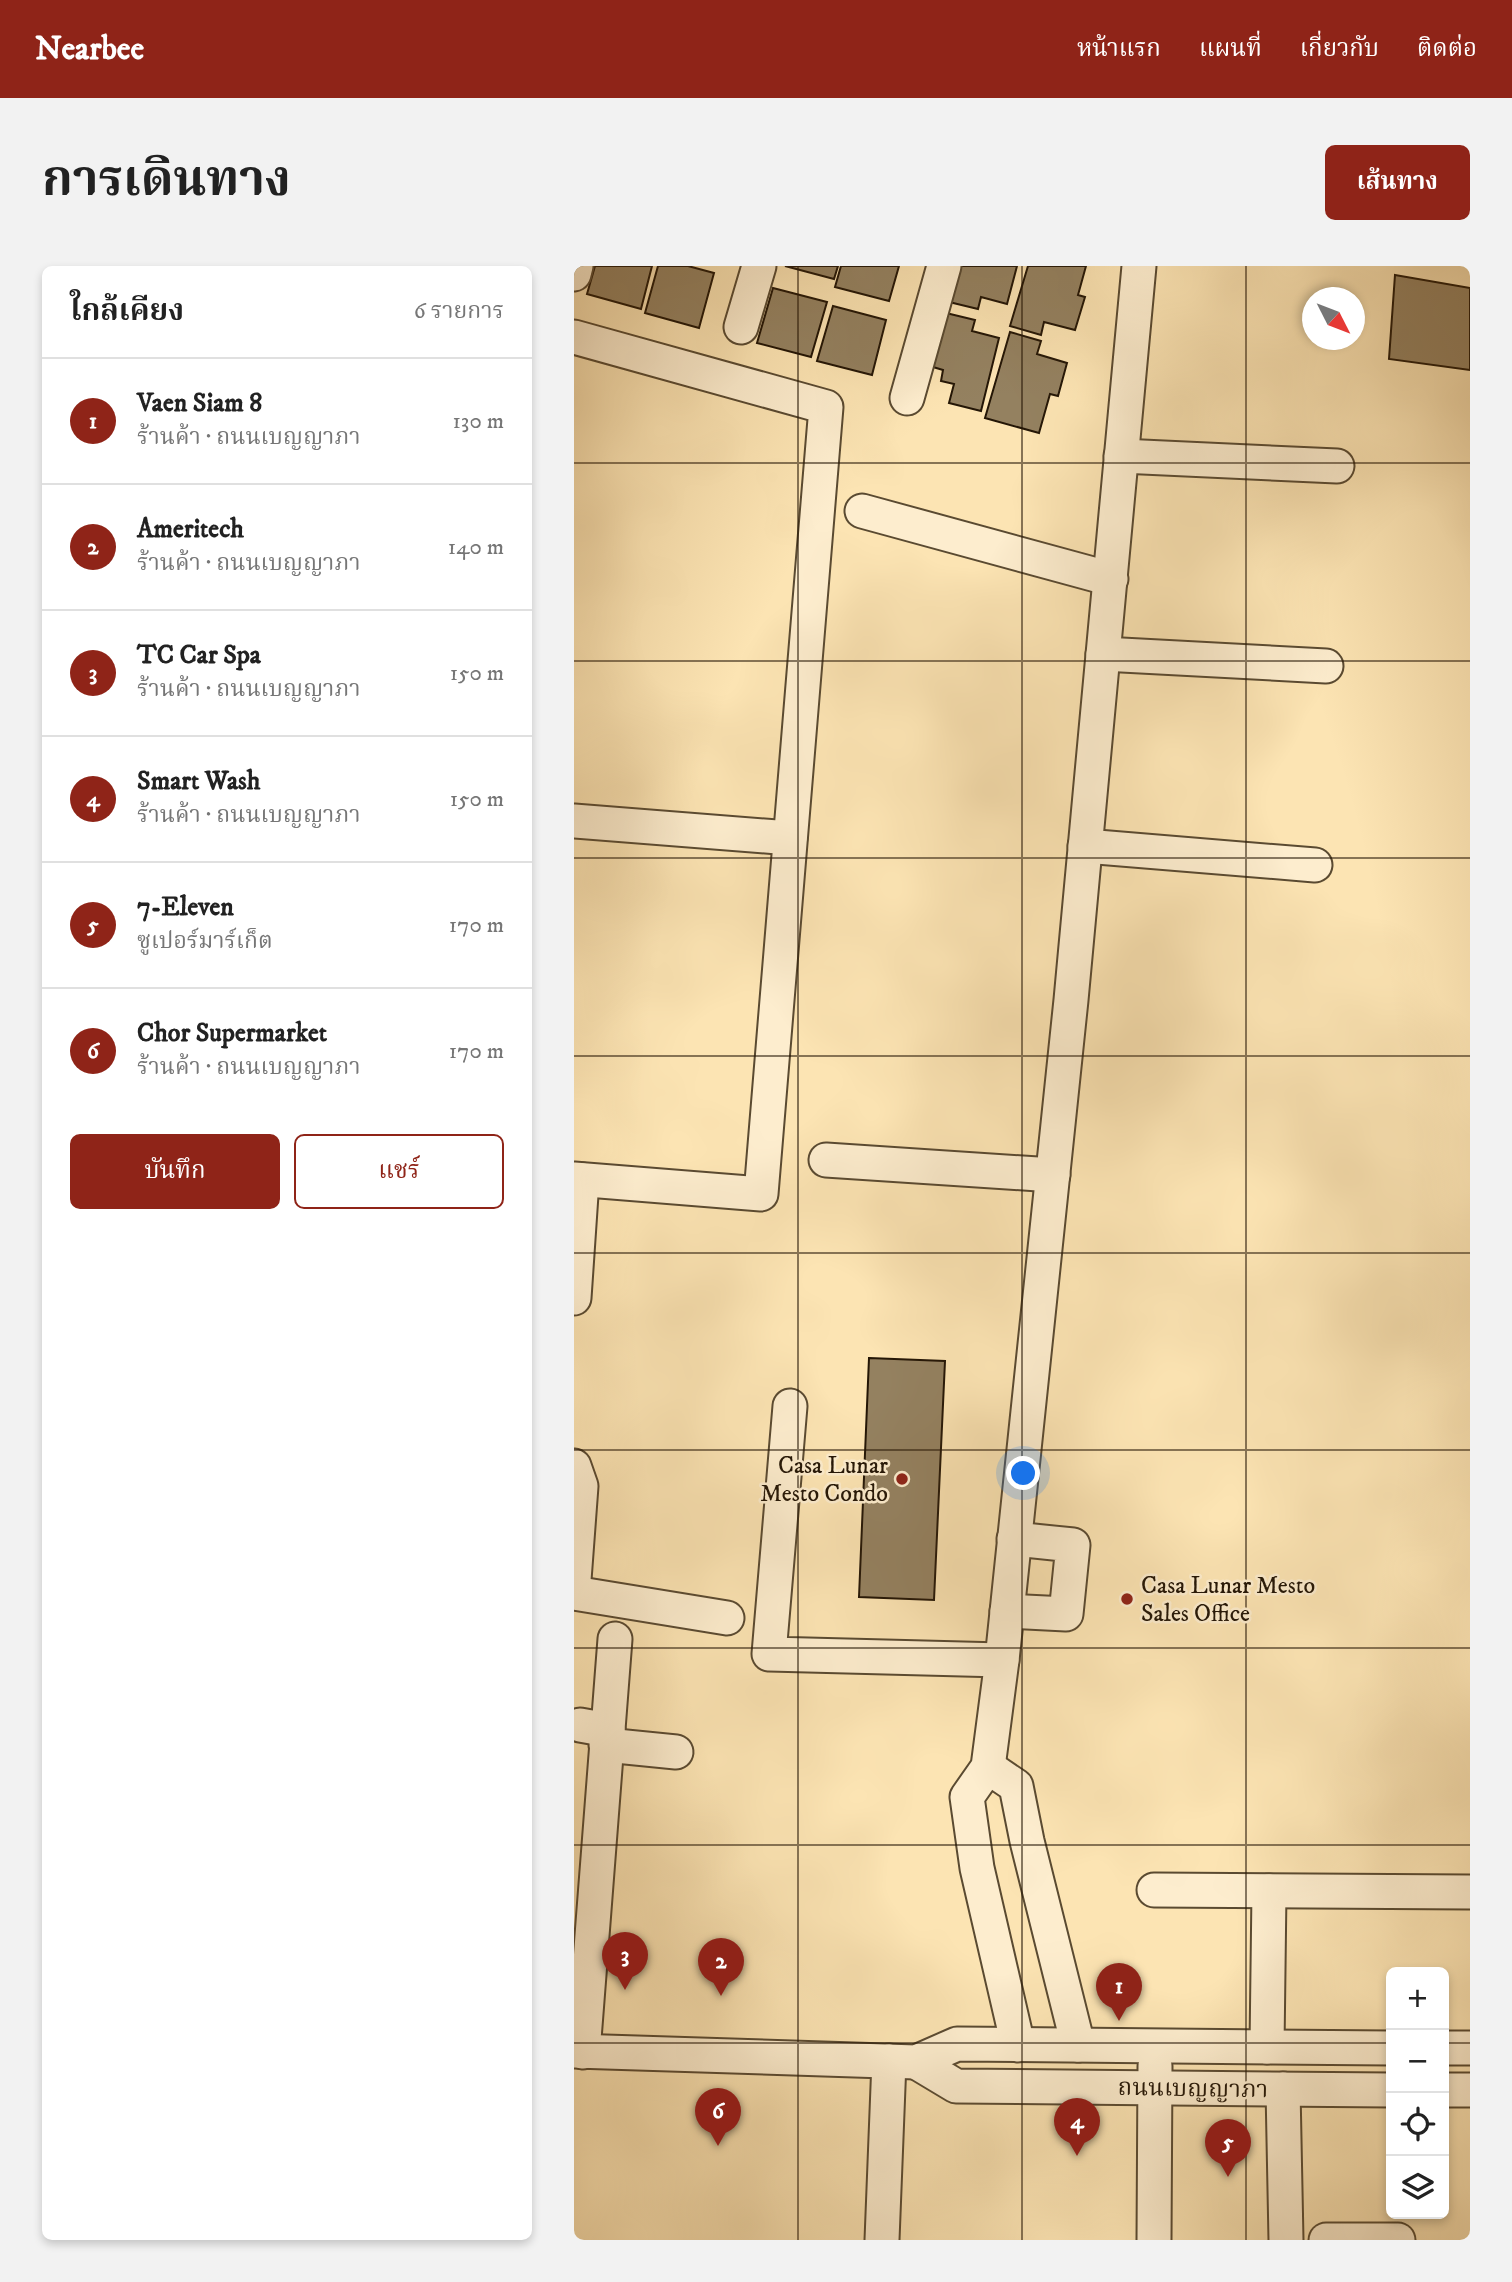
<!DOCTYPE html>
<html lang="th">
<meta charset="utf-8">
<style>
body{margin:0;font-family:"IM FELL DW Pica","Noto Serif Thai",serif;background:#f2f2f2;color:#222}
.controls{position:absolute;right:21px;bottom:21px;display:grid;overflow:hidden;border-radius:10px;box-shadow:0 4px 10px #0003}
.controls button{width:63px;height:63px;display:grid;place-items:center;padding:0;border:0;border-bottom:2px solid #e0e0e0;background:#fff;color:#222;font:35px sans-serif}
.compass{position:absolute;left:728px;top:21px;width:63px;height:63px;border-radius:50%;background:#fff;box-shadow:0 4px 10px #0003;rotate:132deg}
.you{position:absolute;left:450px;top:1208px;width:24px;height:24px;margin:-18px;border:5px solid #fff;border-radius:50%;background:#1a73e8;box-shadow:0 0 0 10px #1a73e833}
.badge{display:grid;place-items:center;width:46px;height:46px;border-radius:50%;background:#8f2418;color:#fff;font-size:23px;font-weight:700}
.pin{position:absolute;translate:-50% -58px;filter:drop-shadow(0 2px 4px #0008)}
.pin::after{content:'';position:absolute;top:37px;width:24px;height:21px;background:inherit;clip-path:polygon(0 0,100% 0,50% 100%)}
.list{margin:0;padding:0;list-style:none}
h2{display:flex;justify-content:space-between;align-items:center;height:91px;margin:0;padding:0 28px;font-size:30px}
h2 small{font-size:23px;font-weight:400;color:#767676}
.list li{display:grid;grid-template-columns:46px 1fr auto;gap:21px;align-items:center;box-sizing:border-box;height:126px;padding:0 28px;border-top:2px solid #e0e0e0}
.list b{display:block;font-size:26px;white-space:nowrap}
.list p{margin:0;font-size:23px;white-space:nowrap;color:#767676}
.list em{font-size:23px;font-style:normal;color:#767676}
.actions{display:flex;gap:14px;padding:21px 28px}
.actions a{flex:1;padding:16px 0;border:2px solid #8f2418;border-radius:10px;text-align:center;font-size:24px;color:#8f2418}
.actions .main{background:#8f2418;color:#fff}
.icon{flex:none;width:38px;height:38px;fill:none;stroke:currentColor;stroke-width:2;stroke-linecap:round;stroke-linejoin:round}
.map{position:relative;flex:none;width:896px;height:1974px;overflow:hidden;border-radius:10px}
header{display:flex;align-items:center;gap:42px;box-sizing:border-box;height:98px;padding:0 35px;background:#8f2418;color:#fff}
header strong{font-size:33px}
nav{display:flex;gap:38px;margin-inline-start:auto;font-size:24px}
.intro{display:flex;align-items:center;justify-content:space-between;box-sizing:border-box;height:168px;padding:0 42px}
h1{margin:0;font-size:49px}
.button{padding:18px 32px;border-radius:10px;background:#8f2418;color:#fff;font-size:24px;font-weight:700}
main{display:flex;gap:42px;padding:0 42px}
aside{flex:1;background:#fff;border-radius:10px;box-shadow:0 4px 10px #0003}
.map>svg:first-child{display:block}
.building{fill:#948160;stroke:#241606;stroke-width:2}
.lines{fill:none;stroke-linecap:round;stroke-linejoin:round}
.minor-casing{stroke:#5a4a31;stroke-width:37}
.minor{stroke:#fdedce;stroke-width:33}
.grid{fill:none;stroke:#241606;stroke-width:2;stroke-opacity:0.55}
.poi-dot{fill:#8f2418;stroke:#fdedce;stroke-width:2.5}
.labels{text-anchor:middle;stroke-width:5;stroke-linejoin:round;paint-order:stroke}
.poi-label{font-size:24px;fill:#241606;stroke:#fdedce;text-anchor:end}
.street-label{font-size:24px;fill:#241606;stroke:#fdedce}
</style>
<header>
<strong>Nearbee</strong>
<nav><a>หน้าแรก</a><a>แผนที่</a><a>เกี่ยวกับ</a><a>ติดต่อ</a></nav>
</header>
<div class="intro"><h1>การเดินทาง</h1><a class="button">เส้นทาง</a></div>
<main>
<aside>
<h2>ใกล้เคียง<small>6 รายการ</small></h2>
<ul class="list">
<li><span class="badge">1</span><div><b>Vaen Siam 8</b><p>ร้านค้า · ถนนเบญญาภา</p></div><em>130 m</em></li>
<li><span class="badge">2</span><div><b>Ameritech</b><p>ร้านค้า · ถนนเบญญาภา</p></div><em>140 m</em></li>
<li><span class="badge">3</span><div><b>TC Car Spa</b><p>ร้านค้า · ถนนเบญญาภา</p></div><em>150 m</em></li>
<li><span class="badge">4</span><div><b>Smart Wash</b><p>ร้านค้า · ถนนเบญญาภา</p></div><em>150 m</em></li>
<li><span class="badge">5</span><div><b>7-Eleven</b><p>ซูเปอร์มาร์เก็ต</p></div><em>170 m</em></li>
<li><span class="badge">6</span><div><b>Chor Supermarket</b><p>ร้านค้า · ถนนเบญญาภา</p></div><em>170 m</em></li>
</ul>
<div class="actions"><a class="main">บันทึก</a><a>แชร์</a></div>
</aside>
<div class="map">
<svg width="896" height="1974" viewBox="0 0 896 1974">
<rect width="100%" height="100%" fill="#fce4b3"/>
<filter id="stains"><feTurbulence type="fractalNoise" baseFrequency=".00286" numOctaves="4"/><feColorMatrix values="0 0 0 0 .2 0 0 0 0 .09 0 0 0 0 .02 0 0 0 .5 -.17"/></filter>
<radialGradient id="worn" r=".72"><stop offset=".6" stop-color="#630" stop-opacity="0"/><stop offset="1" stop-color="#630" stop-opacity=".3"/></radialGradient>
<g class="building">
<path d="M 21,0 L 78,0 L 67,43 L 13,28 Z"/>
<path d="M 84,0 L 114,0 L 140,7 L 125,62 L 71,47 Z"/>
<path d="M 211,0 L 264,0 L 260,13 Z"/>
<path d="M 267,0 L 325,0 L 315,35 L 261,21 Z"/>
<path d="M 384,0 L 443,0 L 433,38 L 407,31 L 404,43 L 375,36 Z"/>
<path d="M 454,0 L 512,0 L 504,29 L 511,31 L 501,64 L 470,56 L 467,69 L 436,60 Z"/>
<path d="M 821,9 L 896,22 L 896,104 L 815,93 Z"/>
<path d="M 199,22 L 253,36 L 237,91 L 183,77 Z"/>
<path d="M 259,40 L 312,54 L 298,109 L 243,95 Z"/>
<path d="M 372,47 L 401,54 L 398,65 L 425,72 L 407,145 L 375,137 L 380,118 L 367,115 L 369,104 L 359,101 Z"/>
<path d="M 436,66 L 467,75 L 463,88 L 493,97 L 484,130 L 476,128 L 465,167 L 411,152 Z"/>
<path d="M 295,1092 L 371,1095 L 360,1334 L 285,1331 Z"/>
</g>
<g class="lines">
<defs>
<g id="minor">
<path d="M 0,8 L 2,0"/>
<path d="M 167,61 L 185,0"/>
<path d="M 0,71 L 252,141 L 187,928 L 0,913"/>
<path d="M 333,132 L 370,0"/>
<path d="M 547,190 L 763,200"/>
<path d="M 288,245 L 537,313"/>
<path d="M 529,388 L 752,400"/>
<path d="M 0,555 L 216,572"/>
<path d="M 511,580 L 741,599"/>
<path d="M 252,894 L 479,909"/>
<path d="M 0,1032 L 8,914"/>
<path d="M 216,1140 L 195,1388 L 428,1394"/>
<path d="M 0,1200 L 7,1220 L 0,1314"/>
<path d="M 0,1327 L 153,1352"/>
<path d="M 433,1345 L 492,1348 L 499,1279 L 440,1273"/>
<path d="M 6,1459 L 34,1464"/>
<path d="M 32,1479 L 102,1486"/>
<path d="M 414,1501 L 442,1520 L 453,1575 L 504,1779"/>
<path d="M 580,1624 L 896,1626"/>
<path d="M 444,1779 L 403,1602 L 393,1531 L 414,1501 L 428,1394 L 497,734 L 565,0"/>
<path d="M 693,1781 L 695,1625"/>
<path d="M 870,1782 L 896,1782"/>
<path d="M 0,1785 L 342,1796 L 383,1778 L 817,1782"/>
<path d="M 9,1786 L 41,1373"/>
<path d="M 342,1796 L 382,1820 L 817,1824"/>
<path d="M 709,1823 L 712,1974"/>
<path d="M 870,1824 L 896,1824"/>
<path d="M 308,1974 L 315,1795"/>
<path d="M 580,1974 L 581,1800"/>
<path d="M 752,1974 L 824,1974"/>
</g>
</defs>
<use href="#minor" class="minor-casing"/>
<use href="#minor" class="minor"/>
</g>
<path class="grid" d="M 224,0 L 224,1974M 448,0 L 448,1974M 672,0 L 672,1974M 0,197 L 896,197M 0,395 L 896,395M 0,592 L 896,592M 0,790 L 896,790M 0,987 L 896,987M 0,1184 L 896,1184M 0,1382 L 896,1382M 0,1579 L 896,1579M 0,1777 L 817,1777M 870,1777 L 896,1777"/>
<g class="poi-dot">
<circle cx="328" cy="1213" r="7"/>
<circle cx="553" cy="1333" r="7"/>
</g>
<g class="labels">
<g class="poi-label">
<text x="314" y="1207">Casa Lunar<tspan x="314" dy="28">Mesto Condo</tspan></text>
<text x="567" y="1327" text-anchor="start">Casa Lunar Mesto<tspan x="567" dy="28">Sales Office</tspan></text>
</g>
<g class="street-label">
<text transform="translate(619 1822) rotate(1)" y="8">ถนนเบญญาภา</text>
</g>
</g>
<rect width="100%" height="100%" filter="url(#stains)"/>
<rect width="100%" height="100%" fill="url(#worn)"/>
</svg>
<div class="controls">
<button>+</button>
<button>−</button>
<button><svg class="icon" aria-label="locate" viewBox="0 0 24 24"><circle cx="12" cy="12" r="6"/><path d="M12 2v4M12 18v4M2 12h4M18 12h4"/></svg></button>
<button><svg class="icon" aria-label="layers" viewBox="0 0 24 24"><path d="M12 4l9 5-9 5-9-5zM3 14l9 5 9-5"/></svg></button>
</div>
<svg class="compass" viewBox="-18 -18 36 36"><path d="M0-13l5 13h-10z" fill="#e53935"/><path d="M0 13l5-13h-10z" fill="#767676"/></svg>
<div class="you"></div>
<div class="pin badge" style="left:545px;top:1755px">1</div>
<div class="pin badge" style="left:147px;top:1730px">2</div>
<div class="pin badge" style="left:51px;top:1724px">3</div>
<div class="pin badge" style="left:503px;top:1890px">4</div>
<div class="pin badge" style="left:654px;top:1911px">5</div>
<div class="pin badge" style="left:144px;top:1880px">6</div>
</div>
</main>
